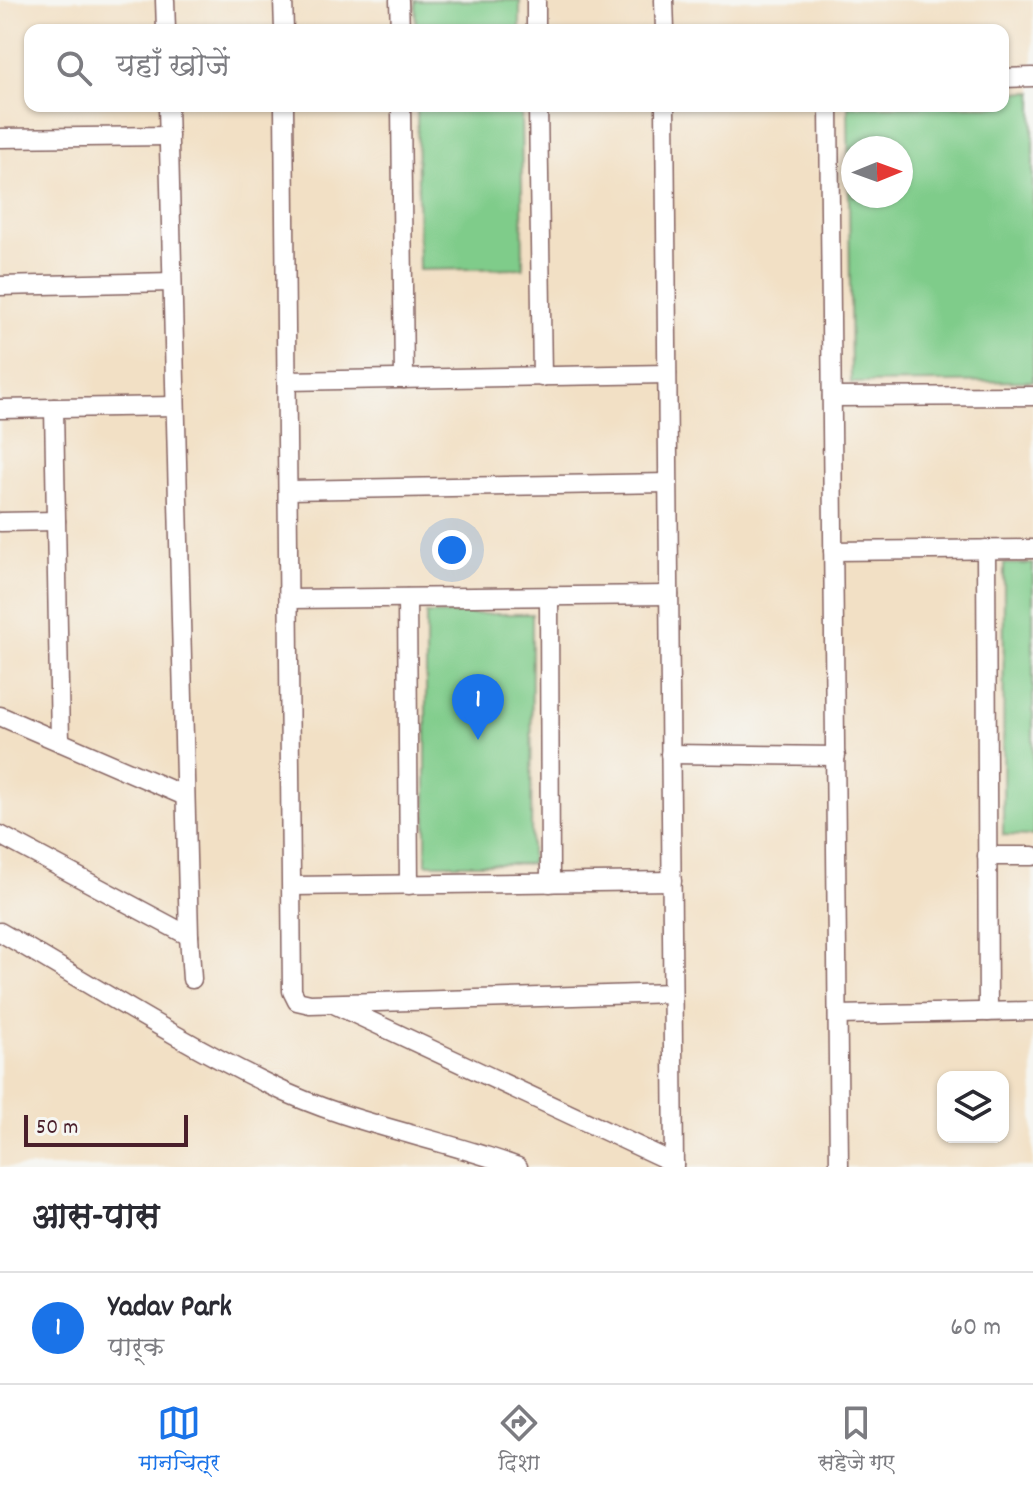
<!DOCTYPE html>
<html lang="hi">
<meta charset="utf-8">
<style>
body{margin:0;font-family:Dekko,"Playpen Sans Deva",sans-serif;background:#f2f2f3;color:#2b2b33}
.controls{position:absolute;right:24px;bottom:24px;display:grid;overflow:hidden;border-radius:16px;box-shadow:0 2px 6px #0004}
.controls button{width:72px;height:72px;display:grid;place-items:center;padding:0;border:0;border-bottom:2px solid #e1e1e2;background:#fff;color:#2b2b33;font:40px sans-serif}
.compass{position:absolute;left:841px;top:136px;width:72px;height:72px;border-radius:50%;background:#fff;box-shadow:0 2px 6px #0004;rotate:89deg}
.scale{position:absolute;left:24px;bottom:20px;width:164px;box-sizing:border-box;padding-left:8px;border:4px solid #4a1f2b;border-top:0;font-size:22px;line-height:28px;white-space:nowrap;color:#4a1f2b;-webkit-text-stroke:6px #f6f6f2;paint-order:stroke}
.you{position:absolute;left:452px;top:550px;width:28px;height:28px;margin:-20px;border:6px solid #fff;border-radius:50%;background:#1a73e8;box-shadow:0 0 0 12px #1a73e833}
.badge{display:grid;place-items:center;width:52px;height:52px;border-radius:50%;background:#1a73e8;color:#fff;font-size:26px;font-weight:700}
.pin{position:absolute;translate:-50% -66px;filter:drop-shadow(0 2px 4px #0008)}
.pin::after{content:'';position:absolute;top:42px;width:28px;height:24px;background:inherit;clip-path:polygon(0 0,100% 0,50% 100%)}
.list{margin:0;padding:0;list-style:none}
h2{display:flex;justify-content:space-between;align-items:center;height:104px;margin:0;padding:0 32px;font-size:34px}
h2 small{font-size:26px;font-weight:400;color:#7c7c81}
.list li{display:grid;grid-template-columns:52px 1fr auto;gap:24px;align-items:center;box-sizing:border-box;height:112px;padding:0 32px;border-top:2px solid #e1e1e2}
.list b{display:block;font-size:30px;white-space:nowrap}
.list p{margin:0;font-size:26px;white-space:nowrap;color:#7c7c81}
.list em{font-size:26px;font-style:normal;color:#7c7c81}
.icon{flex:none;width:44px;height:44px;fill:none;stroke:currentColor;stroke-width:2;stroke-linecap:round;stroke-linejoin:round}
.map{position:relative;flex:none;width:1033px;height:1167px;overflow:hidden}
.search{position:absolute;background:#fff;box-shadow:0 2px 6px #0004;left:24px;right:24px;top:24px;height:88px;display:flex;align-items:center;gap:20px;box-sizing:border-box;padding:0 28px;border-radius:16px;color:#7c7c81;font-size:30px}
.sheet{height:216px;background:#fff}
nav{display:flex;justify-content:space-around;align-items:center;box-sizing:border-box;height:112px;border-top:2px solid #e1e1e2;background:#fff;font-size:22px;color:#7c7c81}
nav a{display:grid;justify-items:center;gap:4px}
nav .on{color:#1a73e8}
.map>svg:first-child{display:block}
.green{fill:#7fcc8a;stroke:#64765a;stroke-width:2;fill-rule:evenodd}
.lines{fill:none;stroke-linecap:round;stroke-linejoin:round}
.minor-casing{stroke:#856361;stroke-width:21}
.minor{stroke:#fff;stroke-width:18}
</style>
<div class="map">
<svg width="1033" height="1167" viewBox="0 0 1033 1167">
<rect width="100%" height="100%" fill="#f6f6f2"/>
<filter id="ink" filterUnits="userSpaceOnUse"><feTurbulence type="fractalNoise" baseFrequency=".0125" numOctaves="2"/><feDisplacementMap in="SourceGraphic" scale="16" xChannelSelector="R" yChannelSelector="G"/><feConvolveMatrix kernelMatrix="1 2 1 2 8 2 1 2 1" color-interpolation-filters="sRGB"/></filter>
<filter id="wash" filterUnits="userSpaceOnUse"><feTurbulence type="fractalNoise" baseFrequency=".006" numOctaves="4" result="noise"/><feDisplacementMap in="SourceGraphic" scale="32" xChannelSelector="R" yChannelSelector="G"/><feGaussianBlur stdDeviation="1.8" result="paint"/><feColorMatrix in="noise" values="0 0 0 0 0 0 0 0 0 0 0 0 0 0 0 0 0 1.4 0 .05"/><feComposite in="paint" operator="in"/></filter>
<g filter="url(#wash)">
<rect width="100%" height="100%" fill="#f2e0c5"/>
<g class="green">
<path d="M 520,0 L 520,30 L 416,30 L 415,1 Z"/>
<path d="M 1033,92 L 1033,381 L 851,383 L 848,106 L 1003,106 L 1003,93 ZM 901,148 L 901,196 L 853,196 L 853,148 Z"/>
<path d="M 417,106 L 521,106 L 523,268 L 419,270 Z"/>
<path d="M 1004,564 L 1033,564 L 1033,836 L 1003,835 Z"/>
<path d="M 426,614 L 532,614 L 531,864 L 426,864 Z"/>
</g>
</g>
<g filter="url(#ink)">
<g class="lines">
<defs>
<g id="minor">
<path d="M 165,0 L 166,30"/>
<path d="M 283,0 L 284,30"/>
<path d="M 399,0 L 400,30"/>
<path d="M 536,0 L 536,30"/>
<path d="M 664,0 L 665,30"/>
<path d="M 1003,78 L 1033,77"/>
<path d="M 168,106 L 189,936 L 192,979"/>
<path d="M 284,106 L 292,991 L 297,1001 L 310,1004 L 672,993"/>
<path d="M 401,106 L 404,379"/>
<path d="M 538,106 L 542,377"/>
<path d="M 665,106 L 674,1167"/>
<path d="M 829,106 L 839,1167"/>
<path d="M 0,138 L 169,136"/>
<path d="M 0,286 L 172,282"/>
<path d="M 287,381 L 667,374"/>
<path d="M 832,397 L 1033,396"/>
<path d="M 54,408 L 60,742"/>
<path d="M 0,409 L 175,406"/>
<path d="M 289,490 L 668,483"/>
<path d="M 0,522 L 56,521"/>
<path d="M 986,549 L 988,1012"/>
<path d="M 833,551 L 1033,549"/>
<path d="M 549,596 L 550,883"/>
<path d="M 407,598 L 409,885"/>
<path d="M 290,599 L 669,595"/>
<path d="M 0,716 L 185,796"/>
<path d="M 670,754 L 836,756"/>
<path d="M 0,835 L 189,936"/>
<path d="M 987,856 L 1033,856"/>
<path d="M 293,886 L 672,881"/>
<path d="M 0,932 C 89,983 177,1040 270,1085 C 348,1124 437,1137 518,1167"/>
<path d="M 336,1005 L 674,1163"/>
<path d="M 838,1015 L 1033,1011"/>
</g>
</defs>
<use href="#minor" class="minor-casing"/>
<use href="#minor" class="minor"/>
</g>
</g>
</svg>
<div class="controls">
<button><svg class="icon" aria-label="layers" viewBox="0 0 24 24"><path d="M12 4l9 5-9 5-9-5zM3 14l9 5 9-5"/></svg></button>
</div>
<svg class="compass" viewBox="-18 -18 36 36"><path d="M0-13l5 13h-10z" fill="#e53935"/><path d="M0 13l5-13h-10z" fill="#7c7c81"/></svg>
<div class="scale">50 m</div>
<div class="you"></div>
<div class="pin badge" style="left:478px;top:740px">1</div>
<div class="search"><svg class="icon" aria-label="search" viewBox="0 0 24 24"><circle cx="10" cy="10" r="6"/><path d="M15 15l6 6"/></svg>यहाँ खोजें</div>
</div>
<section class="sheet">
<h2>आस-पास<small></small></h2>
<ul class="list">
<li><span class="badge">1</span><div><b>Yadav Park</b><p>पार्क</p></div><em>60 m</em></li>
</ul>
</section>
<nav>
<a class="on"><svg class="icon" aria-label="map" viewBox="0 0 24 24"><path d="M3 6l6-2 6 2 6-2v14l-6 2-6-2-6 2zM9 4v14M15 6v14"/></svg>मानचित्र</a>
<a><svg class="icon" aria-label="directions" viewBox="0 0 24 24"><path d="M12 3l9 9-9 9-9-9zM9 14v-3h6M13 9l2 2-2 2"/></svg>दिशा</a>
<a><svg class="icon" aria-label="saved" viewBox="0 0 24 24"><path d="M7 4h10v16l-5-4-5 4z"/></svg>सहेजे गए</a>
</nav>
